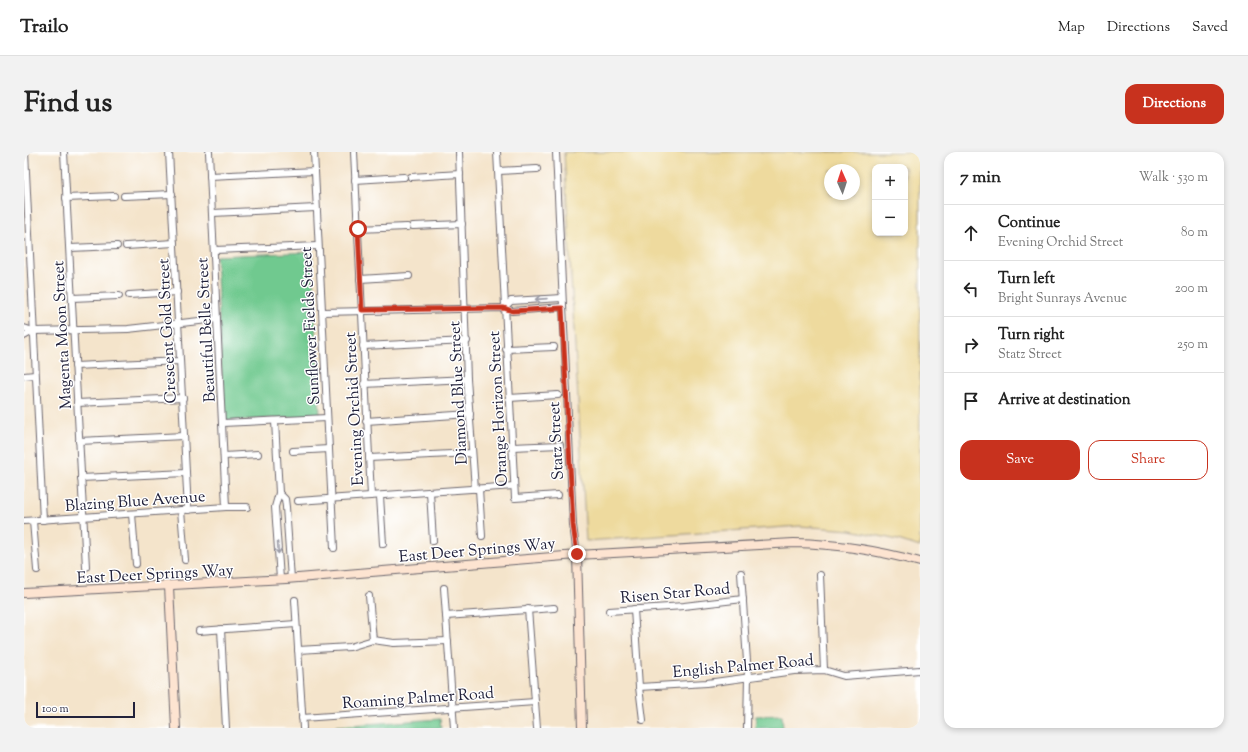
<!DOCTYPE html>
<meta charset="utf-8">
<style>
body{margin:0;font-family:"Sorts Mill Goudy",serif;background:#f2f2f2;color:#222}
.controls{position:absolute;right:12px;top:12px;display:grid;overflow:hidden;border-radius:8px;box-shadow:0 2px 6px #0003}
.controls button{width:36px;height:36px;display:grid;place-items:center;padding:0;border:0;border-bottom:1px solid #e0e0e0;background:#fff;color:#222;font:20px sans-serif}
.compass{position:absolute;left:800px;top:12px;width:36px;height:36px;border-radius:50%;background:#fff;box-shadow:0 2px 6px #0003;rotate:357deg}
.scale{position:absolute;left:12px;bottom:10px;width:99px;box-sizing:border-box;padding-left:4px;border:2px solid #22223b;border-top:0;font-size:11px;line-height:14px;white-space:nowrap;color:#22223b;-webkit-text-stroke:3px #fff;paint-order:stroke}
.stop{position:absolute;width:12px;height:12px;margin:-9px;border:3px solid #c8321e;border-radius:50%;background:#fff}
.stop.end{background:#c8321e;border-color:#fff;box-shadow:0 1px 4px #0008}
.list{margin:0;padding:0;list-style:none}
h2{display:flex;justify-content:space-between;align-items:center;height:52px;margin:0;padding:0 16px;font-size:17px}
h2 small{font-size:13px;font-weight:400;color:#767676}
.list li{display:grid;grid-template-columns:26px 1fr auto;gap:12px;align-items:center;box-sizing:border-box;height:56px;padding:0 16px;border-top:1px solid #e0e0e0}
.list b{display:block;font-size:15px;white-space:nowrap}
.list p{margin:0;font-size:13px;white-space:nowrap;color:#767676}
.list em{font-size:13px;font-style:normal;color:#767676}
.actions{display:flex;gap:8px;padding:12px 16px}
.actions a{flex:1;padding:9px 0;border:1px solid #c8321e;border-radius:12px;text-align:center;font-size:14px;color:#c8321e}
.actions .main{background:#c8321e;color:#fff}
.icon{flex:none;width:22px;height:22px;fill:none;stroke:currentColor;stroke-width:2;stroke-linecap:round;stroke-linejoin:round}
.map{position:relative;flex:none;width:896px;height:576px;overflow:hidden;border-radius:12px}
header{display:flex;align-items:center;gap:24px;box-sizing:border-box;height:56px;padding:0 20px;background:#fff;border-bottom:1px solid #e0e0e0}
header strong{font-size:19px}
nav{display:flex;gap:22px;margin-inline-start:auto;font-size:14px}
.intro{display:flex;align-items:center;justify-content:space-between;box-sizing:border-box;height:96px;padding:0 24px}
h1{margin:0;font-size:28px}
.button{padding:10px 18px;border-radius:12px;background:#c8321e;color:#fff;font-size:14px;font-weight:700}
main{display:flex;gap:24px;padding:0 24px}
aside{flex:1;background:#fff;border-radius:12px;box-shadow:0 2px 6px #0003}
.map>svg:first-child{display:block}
.green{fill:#70c98f;stroke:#497665}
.sand{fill:#eeda9e;stroke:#887e6c;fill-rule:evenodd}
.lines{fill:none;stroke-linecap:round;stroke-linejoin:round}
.street-casing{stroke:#6c666d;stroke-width:8}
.secondary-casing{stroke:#6c666d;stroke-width:10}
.street{stroke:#fff;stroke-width:6}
.secondary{stroke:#fde4d1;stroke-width:8}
.oneway{stroke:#9c9ca7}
.route{stroke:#c8321e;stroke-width:5}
.labels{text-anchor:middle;stroke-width:3;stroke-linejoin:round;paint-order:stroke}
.street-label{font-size:16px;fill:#22223b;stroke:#fff}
</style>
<header>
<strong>Trailo</strong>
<nav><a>Map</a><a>Directions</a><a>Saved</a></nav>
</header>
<div class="intro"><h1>Find us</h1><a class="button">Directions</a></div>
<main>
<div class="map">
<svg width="896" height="576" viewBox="0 0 896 576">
<rect width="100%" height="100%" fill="#fff"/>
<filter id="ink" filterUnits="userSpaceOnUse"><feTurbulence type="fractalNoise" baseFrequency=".025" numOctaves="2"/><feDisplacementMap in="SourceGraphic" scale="8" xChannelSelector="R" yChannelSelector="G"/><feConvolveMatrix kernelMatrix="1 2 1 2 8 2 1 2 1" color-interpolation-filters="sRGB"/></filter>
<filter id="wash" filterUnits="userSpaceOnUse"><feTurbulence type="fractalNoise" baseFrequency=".012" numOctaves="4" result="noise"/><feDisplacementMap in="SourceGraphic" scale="16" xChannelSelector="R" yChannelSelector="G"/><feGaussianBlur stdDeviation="0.9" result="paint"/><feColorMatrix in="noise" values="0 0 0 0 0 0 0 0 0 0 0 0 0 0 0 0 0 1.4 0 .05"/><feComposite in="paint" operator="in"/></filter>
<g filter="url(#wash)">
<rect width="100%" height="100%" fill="#f4e4cb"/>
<g class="green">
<path d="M 288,100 L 296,264 L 200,269 L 192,104 Z"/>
<path d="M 758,563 L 759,576 L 731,576 L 732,564 Z"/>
<path d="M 416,567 L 417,576 L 312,576 L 312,574 Z"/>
</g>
<path class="sand" d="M 540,0 L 896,0 L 896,395 L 874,388 L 827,378 L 776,374 L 562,389 ZM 851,15 L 881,15 L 881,81 L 851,81 ZM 806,18 L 830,18 L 830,42 L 806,42 Z"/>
</g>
<g filter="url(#ink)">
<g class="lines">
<defs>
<g id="street">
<path d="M 1,0 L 19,368"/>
<path d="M 40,0 L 62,415"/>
<path d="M 145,0 L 164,358"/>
<path d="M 185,0 L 202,355"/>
<path d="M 290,0 L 310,396"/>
<path d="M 330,0 L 347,344"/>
<path d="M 435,0 L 443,227 L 451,337"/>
<path d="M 473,0 L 491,346 L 534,343"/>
<path d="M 532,0 L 549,373 L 553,403"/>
<path d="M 474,19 L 513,17"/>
<path d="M 186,24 L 291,19"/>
<path d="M 387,25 L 436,22"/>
<path d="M 331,28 L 380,25"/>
<path d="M 100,44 L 148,42"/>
<path d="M 42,46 L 90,44"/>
<path d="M 188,61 L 292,56"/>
<path d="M 389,74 L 438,72"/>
<path d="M 334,77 L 383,75"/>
<path d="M 102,94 L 150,91"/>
<path d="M 46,96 L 93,94"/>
<path d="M 190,98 L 294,94"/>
<path d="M 336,127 L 385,124"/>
<path d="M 105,143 L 153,140"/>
<path d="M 48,146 L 95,144"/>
<path d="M 480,156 L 487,149 L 538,146"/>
<path d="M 298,160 L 480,156 L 488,159 L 538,155"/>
<path d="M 0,176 L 9,179 L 104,177 L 193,167"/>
<path d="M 0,184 L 9,179"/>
<path d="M 339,194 L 443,189"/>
<path d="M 482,197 L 530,195"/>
<path d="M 51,214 L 156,209"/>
<path d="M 0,224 L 11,223"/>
<path d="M 340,232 L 443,227"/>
<path d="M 485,246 L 534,243"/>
<path d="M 53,251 L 159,246"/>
<path d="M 251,269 L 255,341 L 251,355 L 256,427"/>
<path d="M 342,269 L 446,262"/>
<path d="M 198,271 L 303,266"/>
<path d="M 55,289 L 160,284"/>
<path d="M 488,295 L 536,293"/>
<path d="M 269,299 L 305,297"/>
<path d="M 200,304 L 234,302"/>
<path d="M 345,306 L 448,301"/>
<path d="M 57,326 L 162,321"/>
<path d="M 455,337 L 458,384"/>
<path d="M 406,340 L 409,389"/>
<path d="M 255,341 L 261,347 L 262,355 L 267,427"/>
<path d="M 356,344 L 359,392"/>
<path d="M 274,349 L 490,334"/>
<path d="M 157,358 L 161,408"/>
<path d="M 108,362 L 112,412"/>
<path d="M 0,369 L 202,355 L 223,355"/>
<path d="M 9,369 L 13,418"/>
<path d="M 717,421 L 724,524 L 723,576"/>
<path d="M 796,423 L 800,518"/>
<path d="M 420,436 L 430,576"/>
<path d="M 345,444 L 349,488"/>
<path d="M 271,448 L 279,576"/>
<path d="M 504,457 L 513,576"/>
<path d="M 610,457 L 615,535 L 619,568"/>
<path d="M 585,459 L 660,454 L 719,447"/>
<path d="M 422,464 L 530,456"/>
<path d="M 197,477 L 202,576"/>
<path d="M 175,479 L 272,472"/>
<path d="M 274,498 L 326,495 L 349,488 L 370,491 L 424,489"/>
<path d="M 615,535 L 683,531 L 770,519 L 800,518 L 820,524 L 896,518"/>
<path d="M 278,566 L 511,550"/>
</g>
<g id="secondary">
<path d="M 553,403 L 558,576"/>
<path d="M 145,434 L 152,576"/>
<path d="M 0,441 L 262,427 L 553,403 L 770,391 C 815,392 853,398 896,410"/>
</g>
</defs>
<use href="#street" class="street-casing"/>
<use href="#secondary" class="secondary-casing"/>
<use href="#street" class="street"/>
<use href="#secondary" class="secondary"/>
</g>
<defs><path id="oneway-shaft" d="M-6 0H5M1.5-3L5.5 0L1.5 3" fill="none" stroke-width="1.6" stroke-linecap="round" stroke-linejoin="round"/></defs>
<g class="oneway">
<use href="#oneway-shaft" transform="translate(517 147) rotate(176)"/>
<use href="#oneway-shaft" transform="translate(254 396) rotate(86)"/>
</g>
</g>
<g class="lines" filter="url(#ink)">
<path class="route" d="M 334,77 L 338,158 L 480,156 L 488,159 L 538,156 L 549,373 L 553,402"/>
</g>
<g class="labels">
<g class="street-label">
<text transform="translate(285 174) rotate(-93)" y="6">Sunflower Fields Street</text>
<text transform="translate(181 178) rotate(-93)" y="6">Beautiful Belle Street</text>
<text transform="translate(142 179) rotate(-93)" y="6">Crescent Gold Street</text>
<text transform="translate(37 183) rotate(-93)" y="6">Magenta Moon Street</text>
<text transform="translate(433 241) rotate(-93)" y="6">Diamond Blue Street</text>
<text transform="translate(329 257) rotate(-93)" y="6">Evening Orchid Street</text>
<text transform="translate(473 257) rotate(-93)" y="6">Orange Horizon Street</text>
<text transform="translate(531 289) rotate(-93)" y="6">Statz Street</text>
<text transform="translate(111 348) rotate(-4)" y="6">Blazing Blue Avenue</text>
<text transform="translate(453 397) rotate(-5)" y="6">East Deer Springs Way</text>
<text transform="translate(131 421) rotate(-3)" y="6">East Deer Springs Way</text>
<text transform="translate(651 440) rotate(-5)" y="6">Risen Star Road</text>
<text transform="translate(719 513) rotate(-5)" y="6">English Palmer Road</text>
<text transform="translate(394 545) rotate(-4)" y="6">Roaming Palmer Road</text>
</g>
</g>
</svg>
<div class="controls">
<button>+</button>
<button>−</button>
</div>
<svg class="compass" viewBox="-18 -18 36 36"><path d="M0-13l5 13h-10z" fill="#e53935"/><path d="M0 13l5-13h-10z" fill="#767676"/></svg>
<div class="scale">100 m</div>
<div class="stop" style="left:334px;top:77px"></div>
<div class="stop end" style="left:553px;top:402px"></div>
</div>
<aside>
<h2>7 min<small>Walk · 530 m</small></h2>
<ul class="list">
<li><svg class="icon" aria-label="ahead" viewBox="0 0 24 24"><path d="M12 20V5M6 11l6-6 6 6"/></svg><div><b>Continue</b><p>Evening Orchid Street</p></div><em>80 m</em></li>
<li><svg class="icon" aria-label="left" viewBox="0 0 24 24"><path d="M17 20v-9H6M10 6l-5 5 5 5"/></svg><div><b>Turn left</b><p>Bright Sunrays Avenue</p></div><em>200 m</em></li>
<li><svg class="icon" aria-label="right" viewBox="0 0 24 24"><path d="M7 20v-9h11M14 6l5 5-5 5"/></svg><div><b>Turn right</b><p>Statz Street</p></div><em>250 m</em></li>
<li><svg class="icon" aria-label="arrive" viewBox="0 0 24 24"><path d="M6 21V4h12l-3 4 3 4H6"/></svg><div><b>Arrive at destination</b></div></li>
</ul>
<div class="actions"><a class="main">Save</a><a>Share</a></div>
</aside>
</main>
